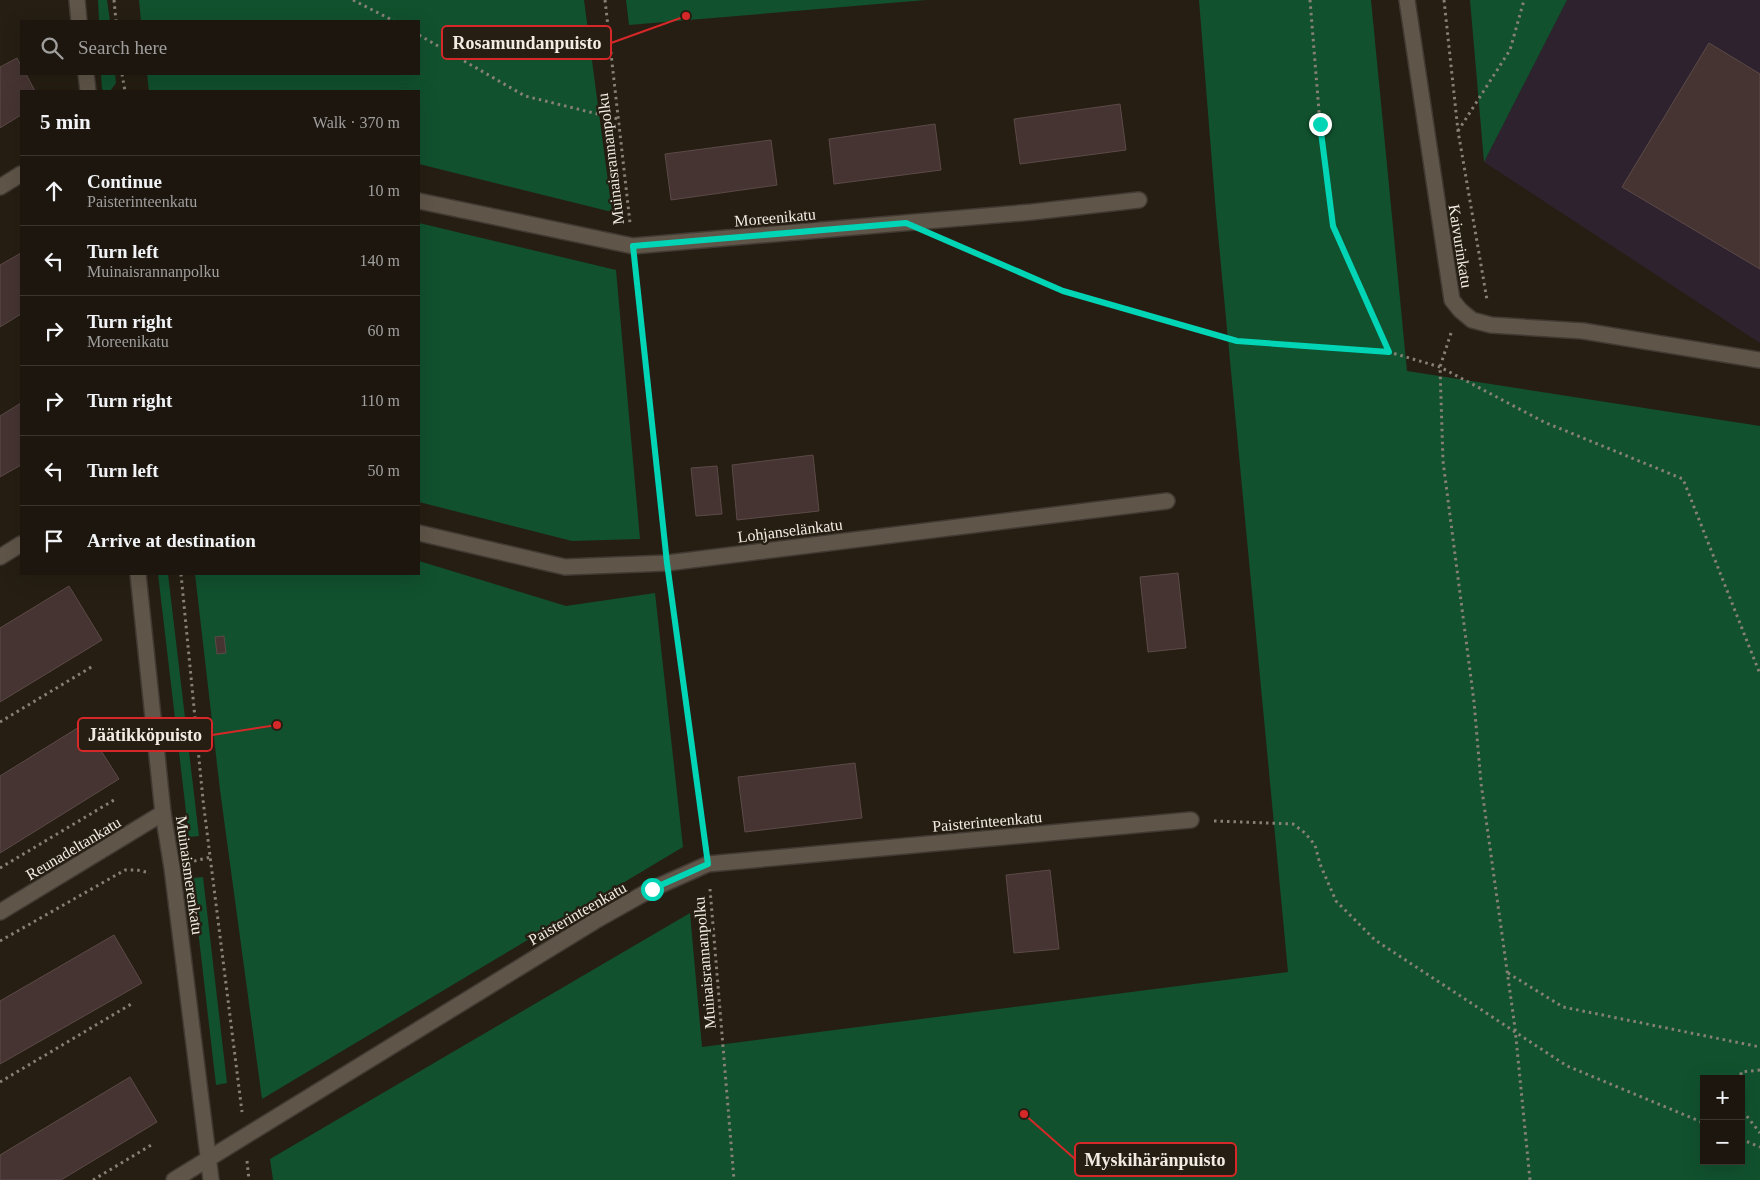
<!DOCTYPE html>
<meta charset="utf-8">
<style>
body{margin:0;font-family:"Times New Roman",serif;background:#251f17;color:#f1f3f6}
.controls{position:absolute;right:15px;bottom:15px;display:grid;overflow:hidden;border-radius:0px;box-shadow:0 5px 20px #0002}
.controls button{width:45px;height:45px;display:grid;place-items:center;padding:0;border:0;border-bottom:1px solid #3a352e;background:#1c160e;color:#f1f3f6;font:25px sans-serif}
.stop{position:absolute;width:15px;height:15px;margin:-11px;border:4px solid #01d5b6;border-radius:50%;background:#fff}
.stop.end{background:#01d5b6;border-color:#fff;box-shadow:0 1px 5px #0008}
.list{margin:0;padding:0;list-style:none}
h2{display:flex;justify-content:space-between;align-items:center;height:65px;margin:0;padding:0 20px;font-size:21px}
h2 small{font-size:16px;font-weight:400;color:#a09f9e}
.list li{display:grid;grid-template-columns:32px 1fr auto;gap:15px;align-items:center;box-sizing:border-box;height:70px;padding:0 20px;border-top:1px solid #3a352e}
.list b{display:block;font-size:19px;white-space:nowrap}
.list p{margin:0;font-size:16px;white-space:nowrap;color:#a09f9e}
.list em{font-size:16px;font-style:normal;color:#a09f9e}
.icon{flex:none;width:28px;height:28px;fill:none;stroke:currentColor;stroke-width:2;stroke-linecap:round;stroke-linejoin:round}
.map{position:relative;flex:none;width:1760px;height:1180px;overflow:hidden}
.search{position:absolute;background:#1c160e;box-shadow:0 5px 20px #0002;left:20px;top:20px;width:400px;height:55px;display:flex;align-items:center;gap:12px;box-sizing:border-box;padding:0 18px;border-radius:0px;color:#a09f9e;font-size:19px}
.panel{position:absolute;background:#1c160e;box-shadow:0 5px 20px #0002;left:20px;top:90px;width:400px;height:485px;border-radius:0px}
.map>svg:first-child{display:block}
.industrial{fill:#2e222f}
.green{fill:#11512e;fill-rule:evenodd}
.building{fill:#453432;stroke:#5c4a48}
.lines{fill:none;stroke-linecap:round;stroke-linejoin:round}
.street-casing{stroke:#413a33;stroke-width:18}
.path{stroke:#878076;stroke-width:3;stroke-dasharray:2.5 4;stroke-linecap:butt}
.street{stroke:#5f5548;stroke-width:15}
.route{stroke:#01d5b6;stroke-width:6}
.labels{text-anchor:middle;stroke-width:5;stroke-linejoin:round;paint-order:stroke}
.street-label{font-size:16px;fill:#f2ece4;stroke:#261e12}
.leader{fill:none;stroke:#d62828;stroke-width:2}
.callout-dot{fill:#d62828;stroke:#261e12;stroke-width:2}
.callout{fill:#261e12;stroke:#d62828;stroke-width:2}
.callout-label{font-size:18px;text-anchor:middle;font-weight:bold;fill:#f2ece4}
</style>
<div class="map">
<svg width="1760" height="1180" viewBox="0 0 1760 1180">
<rect width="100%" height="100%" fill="#261e12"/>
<path class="industrial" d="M 1567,0 L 1760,0 L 1760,343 L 1484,162 Z"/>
<g class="green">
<path d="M 98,0 L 107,0 L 110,21 L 99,21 Z"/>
<path d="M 139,0 L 584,0 L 612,212 L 419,164 L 419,91 L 149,91 L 147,74 L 419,74 L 419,21 L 141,21 Z"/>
<path d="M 626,0 L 926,0 L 629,25 Z"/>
<path d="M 1199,0 L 1371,0 L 1407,371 L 1760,426 L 1760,1180 L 273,1180 L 270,1159 L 690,913 L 702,1047 L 1288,972 L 1216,213 ZM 1704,1079 L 1741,1079 L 1741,1161 L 1704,1161 Z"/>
<path d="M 1470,0 L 1567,0 L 1484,162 Z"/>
<path d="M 101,74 L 115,74 L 116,83 L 110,91 L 105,91 L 102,89 Z"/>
<path d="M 419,223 L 616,270 L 640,539 L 572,541 L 419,502 Z"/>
<path d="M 419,561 L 566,606 L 655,593 L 683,847 L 262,1099 L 220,790 L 195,574 L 419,574 Z"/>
<path d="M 158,574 L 168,574 L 199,836 L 189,837 Z"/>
<path d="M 203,877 L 227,1083 L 216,1085 L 192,878 Z"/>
</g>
<g class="building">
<path d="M 1709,43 L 1760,74 L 1760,269 L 1622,187 Z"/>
<path d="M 17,58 L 21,66 L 21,74 L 26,74 L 35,91 L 21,91 L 21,115 L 0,128 L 0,67 Z"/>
<path d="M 1120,104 L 1126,150 L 1020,164 L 1014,119 Z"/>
<path d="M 935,124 L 941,170 L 834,184 L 829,139 Z"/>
<path d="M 771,140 L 777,185 L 671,200 L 665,154 Z"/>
<path d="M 21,253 L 21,314 L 0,327 L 0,265 Z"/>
<path d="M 21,403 L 21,465 L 0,477 L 0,416 Z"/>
<path d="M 813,455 L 819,511 L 737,520 L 732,465 Z"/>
<path d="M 717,466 L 722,514 L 696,516 L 691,468 Z"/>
<path d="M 1178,573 L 1186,648 L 1148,652 L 1140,577 Z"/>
<path d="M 69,586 L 102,640 L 0,702 L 0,628 Z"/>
<path d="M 224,636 L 226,653 L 217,654 L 215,637 Z"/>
<path d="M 84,724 L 119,779 L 0,853 L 0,776 Z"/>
<path d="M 855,763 L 862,818 L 745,832 L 738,777 Z"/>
<path d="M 1050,870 L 1059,949 L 1014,953 L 1006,875 Z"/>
<path d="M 114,935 L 142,983 L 0,1064 L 0,1001 Z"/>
<path d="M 130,1077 L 157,1122 L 61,1180 L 0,1180 L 0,1155 Z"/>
</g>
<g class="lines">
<defs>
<g id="street">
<path d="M 77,0 L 79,21"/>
<path d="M 1407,0 L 1452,300 L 1460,310 L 1472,320 L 1491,325 L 1583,331 L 1760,360"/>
<path d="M 86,74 L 88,91"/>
<path d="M 0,187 L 21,174"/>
<path d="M 419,201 L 633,246 L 1032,212 L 1139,200"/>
<path d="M 419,533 L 565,567 L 667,563 L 1167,501"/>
<path d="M 0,557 L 21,544"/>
<path d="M 138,574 L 163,813 L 172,868 L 211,1180"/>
<path d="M 0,912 L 163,813"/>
<path d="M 174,1180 L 595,921 L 652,889 L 708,864 L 1191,820"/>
</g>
</defs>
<use href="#street" class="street-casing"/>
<g class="path">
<path d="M 114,0 L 116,21"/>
<path d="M 353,0 L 394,21"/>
<path d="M 605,0 L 630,223"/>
<path d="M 1310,0 L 1320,124 L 1333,227 L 1389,352 L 1440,367 L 1544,422 L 1683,479 L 1760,674"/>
<path d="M 1444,0 L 1458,131 L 1487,300"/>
<path d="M 419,35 L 525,96 L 618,119"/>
<path d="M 122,74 L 125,91"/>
<path d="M 1458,131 L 1510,50 L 1524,0"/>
<path d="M 952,243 L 1063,291 L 1237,341 L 1389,352"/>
<path d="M 635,269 L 664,541"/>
<path d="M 1451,333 L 1440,367 L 1443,461 L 1474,702 L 1481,783 L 1515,1028 L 1530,1180"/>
<path d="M 181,574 L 203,800 L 242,1112"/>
<path d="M 670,584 L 705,841"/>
<path d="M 0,722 L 93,666"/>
<path d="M 1214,821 L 1293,824 L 1305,833 L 1315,845 L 1320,864 L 1336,901 L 1375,940 L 1567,1066 L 1704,1123"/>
<path d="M 194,861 L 211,857"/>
<path d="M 0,868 L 114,800"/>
<path d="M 710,889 L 734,1180"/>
<path d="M 0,941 L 125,870 L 137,870 L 150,873"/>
<path d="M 1508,973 L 1563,1007 L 1760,1047"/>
<path d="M 1760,1070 L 1741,1072 L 1742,1110 L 1760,1133"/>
<path d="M 0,1082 L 133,1003"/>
<path d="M 1741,1139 L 1760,1147"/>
<path d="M 247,1161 L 249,1180"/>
<path d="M 93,1180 L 153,1144"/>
</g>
<use href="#street" class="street"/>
</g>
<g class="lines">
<path class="route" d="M 652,889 L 708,864 L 667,563 L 633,246 L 906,223 L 1063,291 L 1237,341 L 1389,352 L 1333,226 L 1320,124"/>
</g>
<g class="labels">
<g class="street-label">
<text transform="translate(610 159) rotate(-97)" y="6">Muinaisrannanpolku</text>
<text transform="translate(775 217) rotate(-5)" y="6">Moreenikatu</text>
<text transform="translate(1461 246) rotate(81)" y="6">Kaivurinkatu</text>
<text transform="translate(790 530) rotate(-7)" y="6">Lohjanselänkatu</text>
<text transform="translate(987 821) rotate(-5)" y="6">Paisterinteenkatu</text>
<text transform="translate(73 848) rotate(-31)" y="6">Reunadeltankatu</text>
<text transform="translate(190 875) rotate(82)" y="6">Muinaismerenkatu</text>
<text transform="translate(577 913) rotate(-30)" y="6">Paisterinteenkatu</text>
<text transform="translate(704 963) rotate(-95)" y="6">Muinaisrannanpolku</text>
</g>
</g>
<path class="leader" d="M686 16L611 43M277 725L212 735M1024 1114L1075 1159"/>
<g class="callout-dot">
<circle cx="686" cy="16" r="5"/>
<circle cx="277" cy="725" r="5"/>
<circle cx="1024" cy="1114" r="5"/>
</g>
<g class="callout">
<rect x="442" y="26" width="169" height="33" rx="5"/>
<rect x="78" y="718" width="134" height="33" rx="5"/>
<rect x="1075" y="1143" width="161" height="33" rx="5"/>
</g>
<g class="callout-label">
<text x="527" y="49">Rosamundanpuisto</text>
<text x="145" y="741">Jäätikköpuisto</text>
<text x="1155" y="1166">Myskihäränpuisto</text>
</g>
</svg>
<div class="controls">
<button>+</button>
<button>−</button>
</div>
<div class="stop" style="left:652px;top:889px"></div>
<div class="stop end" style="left:1320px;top:124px"></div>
<div class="search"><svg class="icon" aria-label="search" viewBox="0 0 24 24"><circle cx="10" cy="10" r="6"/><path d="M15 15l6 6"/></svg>Search here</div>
<section class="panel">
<h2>5 min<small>Walk · 370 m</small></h2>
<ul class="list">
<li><svg class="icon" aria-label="ahead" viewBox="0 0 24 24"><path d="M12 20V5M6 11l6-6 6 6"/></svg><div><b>Continue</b><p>Paisterinteenkatu</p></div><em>10 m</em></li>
<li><svg class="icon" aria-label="left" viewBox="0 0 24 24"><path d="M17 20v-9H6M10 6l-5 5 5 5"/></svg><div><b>Turn left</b><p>Muinaisrannanpolku</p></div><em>140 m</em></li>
<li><svg class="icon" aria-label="right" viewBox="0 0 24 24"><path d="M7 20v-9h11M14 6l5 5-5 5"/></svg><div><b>Turn right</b><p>Moreenikatu</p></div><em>60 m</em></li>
<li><svg class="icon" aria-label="right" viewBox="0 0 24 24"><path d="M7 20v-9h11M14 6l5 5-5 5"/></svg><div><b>Turn right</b></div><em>110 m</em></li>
<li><svg class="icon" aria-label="left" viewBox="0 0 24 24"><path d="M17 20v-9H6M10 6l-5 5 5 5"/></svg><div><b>Turn left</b></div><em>50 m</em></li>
<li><svg class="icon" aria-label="arrive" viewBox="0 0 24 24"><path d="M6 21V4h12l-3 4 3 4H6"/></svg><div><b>Arrive at destination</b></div></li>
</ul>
</section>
</div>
